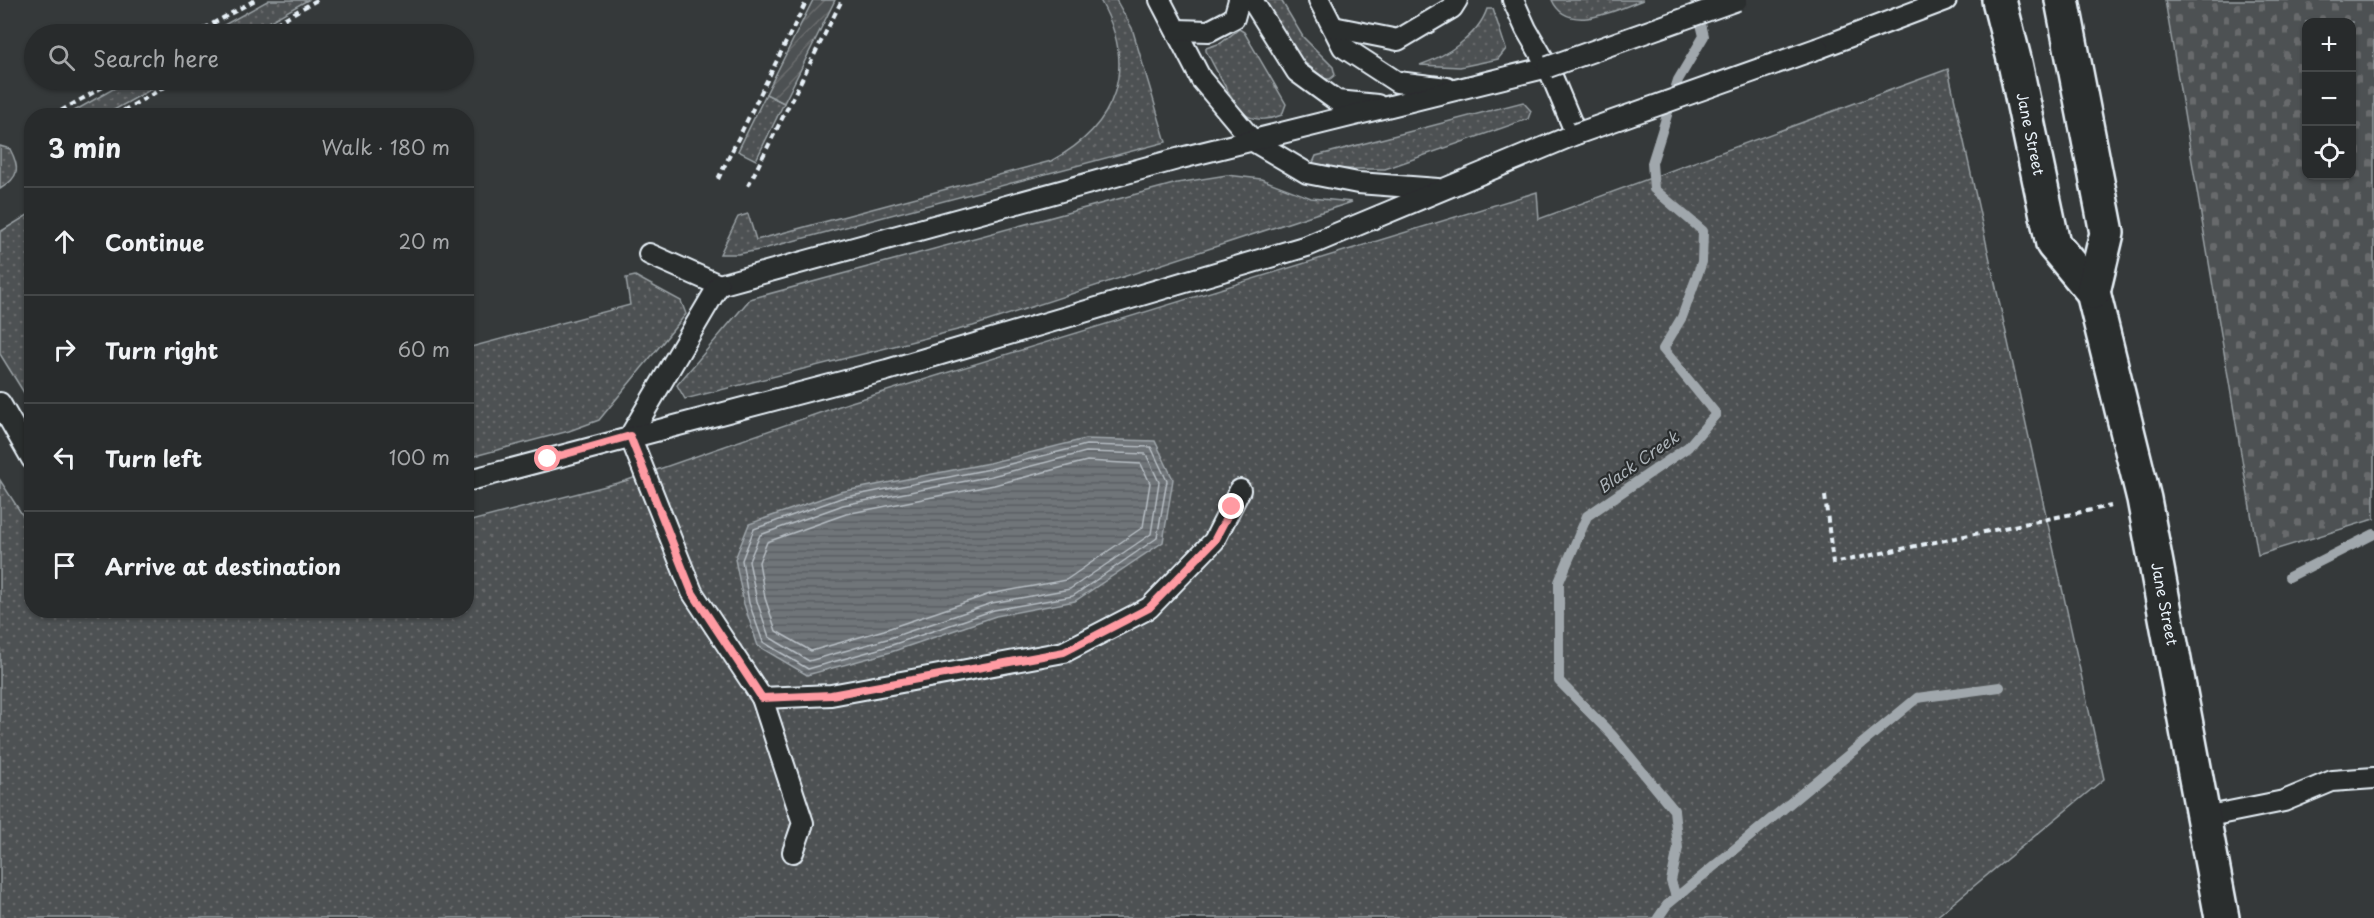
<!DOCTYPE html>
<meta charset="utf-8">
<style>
body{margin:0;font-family:"Playpen Sans",sans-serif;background:#303334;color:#f1f3f6}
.controls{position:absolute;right:18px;top:18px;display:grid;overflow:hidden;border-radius:12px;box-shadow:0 2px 4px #0004}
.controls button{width:54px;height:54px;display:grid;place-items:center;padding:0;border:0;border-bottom:2px solid #444748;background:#282b2c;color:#f1f3f6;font:30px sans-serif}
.stop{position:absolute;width:18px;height:18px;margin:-14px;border:4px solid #ff9aa2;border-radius:50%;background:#fff}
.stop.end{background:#ff9aa2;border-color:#fff;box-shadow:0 2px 6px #0008}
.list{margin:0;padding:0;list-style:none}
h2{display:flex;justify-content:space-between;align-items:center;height:78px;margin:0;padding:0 24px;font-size:26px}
h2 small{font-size:20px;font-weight:400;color:#a5a7a9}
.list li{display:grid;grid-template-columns:39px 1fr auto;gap:18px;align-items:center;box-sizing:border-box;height:108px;padding:0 24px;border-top:2px solid #444748}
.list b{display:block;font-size:22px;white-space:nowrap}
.list em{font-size:20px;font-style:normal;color:#a5a7a9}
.icon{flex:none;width:33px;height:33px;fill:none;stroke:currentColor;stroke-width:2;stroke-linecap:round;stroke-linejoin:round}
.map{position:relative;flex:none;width:2374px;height:918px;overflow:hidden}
.search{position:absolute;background:#282b2c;box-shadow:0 2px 4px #0004;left:24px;top:24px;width:450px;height:66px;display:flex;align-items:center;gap:15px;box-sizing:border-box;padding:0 21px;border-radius:33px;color:#a5a7a9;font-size:22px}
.panel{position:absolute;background:#282b2c;box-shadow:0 2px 4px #0004;left:24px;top:108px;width:450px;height:510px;border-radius:24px}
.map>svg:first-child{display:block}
.grass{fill:url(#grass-dots);stroke:#9aa1a5;stroke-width:1.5}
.cemetery{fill:url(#cemetery-stones);stroke:#9aa1a5;stroke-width:1.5;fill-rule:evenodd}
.garden{fill:url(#garden-furrows);stroke:#9aa1a5;stroke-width:1.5}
.water{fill:url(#water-rules);stroke:#a0a7ac;stroke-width:1.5}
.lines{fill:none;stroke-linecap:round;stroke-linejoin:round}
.shore{stroke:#b8bfc5;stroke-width:1.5}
.stream{stroke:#a0a7ac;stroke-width:10}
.service-casing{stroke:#e8f1f8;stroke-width:24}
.secondary-casing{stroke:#e8f1f8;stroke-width:38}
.path{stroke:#e8f1f8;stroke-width:4;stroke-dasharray:6 4.5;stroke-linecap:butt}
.service{stroke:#2a2d2e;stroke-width:20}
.secondary{stroke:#2a2d2e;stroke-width:33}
.service-bridge-casing{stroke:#e8f1f8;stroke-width:24;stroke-linecap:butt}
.service-bridge{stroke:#2a2d2e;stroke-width:20}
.route{stroke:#ff9aa2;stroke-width:8}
.labels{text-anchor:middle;stroke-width:4.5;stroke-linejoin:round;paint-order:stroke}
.street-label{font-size:15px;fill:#e8f1f8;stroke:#2a2d2e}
.water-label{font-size:16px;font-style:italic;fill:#acb3b8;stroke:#2a2d2e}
</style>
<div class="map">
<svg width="2374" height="918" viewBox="0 0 2374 918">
<defs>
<pattern id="grass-dots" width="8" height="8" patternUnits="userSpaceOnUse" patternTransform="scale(1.5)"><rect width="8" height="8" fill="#4d5152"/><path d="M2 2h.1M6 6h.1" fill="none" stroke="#676a6c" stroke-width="1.8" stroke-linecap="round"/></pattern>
<pattern id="cemetery-stones" width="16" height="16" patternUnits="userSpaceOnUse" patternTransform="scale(1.5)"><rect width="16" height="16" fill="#4d5152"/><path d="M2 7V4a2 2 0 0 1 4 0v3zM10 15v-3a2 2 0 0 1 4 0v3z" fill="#676a6c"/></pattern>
<pattern id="garden-furrows" width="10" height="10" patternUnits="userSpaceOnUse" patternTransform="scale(1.5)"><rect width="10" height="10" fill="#4d5152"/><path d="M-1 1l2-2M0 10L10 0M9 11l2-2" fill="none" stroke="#676a6c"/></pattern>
<pattern id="water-rules" width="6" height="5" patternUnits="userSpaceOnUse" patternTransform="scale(1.5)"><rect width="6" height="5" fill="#707579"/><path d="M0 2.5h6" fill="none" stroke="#5b5e62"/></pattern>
</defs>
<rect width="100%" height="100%" fill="#35393a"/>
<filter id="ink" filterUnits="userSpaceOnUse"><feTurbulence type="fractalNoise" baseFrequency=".0167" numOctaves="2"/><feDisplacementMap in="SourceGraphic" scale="12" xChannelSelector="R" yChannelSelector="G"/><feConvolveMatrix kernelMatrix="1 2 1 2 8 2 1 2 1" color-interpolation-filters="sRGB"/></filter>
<g filter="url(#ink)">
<g class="grass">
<path d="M 269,0 L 308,0 L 247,34 L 208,34 Z"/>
<path d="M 1100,0 L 1116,0 L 1132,28 L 1166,142 L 759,250 L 738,254 L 720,254 L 738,217 L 748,214 L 756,240 L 1051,161 C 1117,126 1138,67 1100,0 Z"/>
<path d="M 1265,0 L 1281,0 L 1303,37 L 1333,67 L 1335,75 L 1330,79 L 1325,79 L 1298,57 L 1267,7 Z"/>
<path d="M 1552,0 L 1643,0 C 1618,9 1568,36 1552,0 Z"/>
<path d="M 1487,9 L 1493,9 L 1506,49 L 1498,59 L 1460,67 L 1420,65 C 1446,56 1478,36 1487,9 Z"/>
<path d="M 1239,29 L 1244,32 L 1286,104 L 1282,115 C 1272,119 1256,122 1246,115 C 1234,107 1214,65 1206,51 L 1206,48 L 1221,43 Z"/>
<path d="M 1948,69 L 2104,779 L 1935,918 L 0,918 L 0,480 L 23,516 L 31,522 L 32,610 L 466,610 L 467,522 L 625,481 L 848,403 L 1537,192 L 1539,219 Z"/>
<path d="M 129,80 L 168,80 L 105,115 L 67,115 Z"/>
<path d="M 766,94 L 784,103 L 756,160 L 738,151 Z"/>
<path d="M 1523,102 L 1531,111 L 1528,119 L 1385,169 L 1337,169 L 1312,165 L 1316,156 Z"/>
<path d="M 0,146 L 10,149 C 20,168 20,177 0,189 Z"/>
<path d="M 1227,175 L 1261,179 L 1311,198 L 1352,202 L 973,326 L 685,399 L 677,385 L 750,299 L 1177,183 Z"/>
<path d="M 31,213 L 31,404 L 0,354 L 0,232 Z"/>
<path d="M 635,276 L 681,301 L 686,314 L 599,420 L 569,431 L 467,458 L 467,348 L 630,305 L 626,278 Z"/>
</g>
<path class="cemetery" d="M 2165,0 L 2374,0 L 2374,519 L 2258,555 ZM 2306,22 L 2352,22 L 2352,176 L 2306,176 Z"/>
<path class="garden" d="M 813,0 L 835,0 L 784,103 L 766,94 Z"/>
<path class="water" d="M 1085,439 L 1155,441 L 1173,479 L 1163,542 L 1075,601 L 996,616 L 891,652 L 807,675 L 758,646 L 744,604 L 735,559 L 749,524 L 840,492 L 989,463 Z"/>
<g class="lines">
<g class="shore">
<path d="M 1086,445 L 1151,447 L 1167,481 L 1157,538 L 1073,596 L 994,610 L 889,646 L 808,669 L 763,642 L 749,603 L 742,560 L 754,529 L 841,498 L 990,469 Z"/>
<path d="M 1086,452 L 1146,454 L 1159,482 L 1151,534 L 1070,589 L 992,603 L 887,639 L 809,661 L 769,637 L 757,601 L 749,561 L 760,535 L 843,505 L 992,476 Z"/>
<path d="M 1087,461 L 1141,464 L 1150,483 L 1143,527 L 1066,580 L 990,594 L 884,630 L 811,651 L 776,631 L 765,598 L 759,562 L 767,542 L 846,514 L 994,485 Z"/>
</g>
<g class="stream">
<path d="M 2289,577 L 2374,534"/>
<path d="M 1676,897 L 1671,881 L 1678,848 L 1674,810 L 1612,735 L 1559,681 L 1559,582 L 1587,516 L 1688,447 L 1716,414 L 1663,349 L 1682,317 L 1702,262 L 1703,231 L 1654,189 L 1652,163 L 1678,80 L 1704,36 L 1695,0"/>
<path d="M 1658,918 L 1667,905 L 1917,698 L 2000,687"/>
</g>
<defs>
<g id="service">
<path d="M 1160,0 L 1201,79 L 1253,141 L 1307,173 L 1358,183 L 1438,189"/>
<path d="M 1252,0 L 1297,72 L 1337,101 L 1377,105"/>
<path d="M 1319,0 L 1343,47 L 1397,82 L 1447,88"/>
<path d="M 1333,27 L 1398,40 L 1452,8 L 1457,0"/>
<path d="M 1177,30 L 1209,31 L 1234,18 L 1239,0"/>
<path d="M 1819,48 L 1946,0"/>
<path d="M 649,254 L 719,285 L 1181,158 L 1548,67"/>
<path d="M 719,285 L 630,436 L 692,592 L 762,698 L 831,695 L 1064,652 L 1149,608 L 1214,541 L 1240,490"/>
<path d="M 0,403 L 32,459"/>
<path d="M 466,481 L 887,370 L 1307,246 L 1576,134 L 1548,67 L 1526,29 L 1513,0"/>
<path d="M 762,698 L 803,823 L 793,852"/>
<path d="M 2204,817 L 2284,801 L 2332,781 L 2374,778"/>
</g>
<g id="secondary">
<path d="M 1999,0 L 2015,63 L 2053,244 L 2093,292 L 2144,499 L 2222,918"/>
<path d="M 2062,0 L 2107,233 L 2093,292"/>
</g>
</defs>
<use href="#service" class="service-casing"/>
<use href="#secondary" class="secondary-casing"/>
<g class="path">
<path d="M 194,34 L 255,0"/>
<path d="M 257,34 L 317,0"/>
<path d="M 52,116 L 115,80"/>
<path d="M 114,116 L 177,80"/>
<path d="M 718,179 L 807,0"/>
<path d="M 748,186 L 842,0"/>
<path d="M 1825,496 L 1833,563 L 2111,506"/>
</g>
<use href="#service" class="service"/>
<use href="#secondary" class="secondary"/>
<defs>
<g id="service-bridge">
<path d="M 1548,67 L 1737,0"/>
<path d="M 1576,134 L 1819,48"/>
</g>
</defs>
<use href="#service-bridge" class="service-bridge-casing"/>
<use href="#service-bridge" class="service-bridge"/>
</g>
</g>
<g class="lines" filter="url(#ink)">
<path class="route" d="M 548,459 L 630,436 L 692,592 L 762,698 L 831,695 L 1064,652 L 1149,608 L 1214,541 L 1232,507"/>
</g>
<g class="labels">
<g class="street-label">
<text transform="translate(2030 134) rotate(78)" y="5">Jane Street</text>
<text transform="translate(2164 604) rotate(79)" y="5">Jane Street</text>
</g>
<g class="water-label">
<text transform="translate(1638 462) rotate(-35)" y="6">Black Creek</text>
</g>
</g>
</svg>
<div class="controls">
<button>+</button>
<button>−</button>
<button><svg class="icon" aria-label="locate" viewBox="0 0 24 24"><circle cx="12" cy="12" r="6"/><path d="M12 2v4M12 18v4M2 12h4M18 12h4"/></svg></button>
</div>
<div class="stop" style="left:548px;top:459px"></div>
<div class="stop end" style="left:1232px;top:507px"></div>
<div class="search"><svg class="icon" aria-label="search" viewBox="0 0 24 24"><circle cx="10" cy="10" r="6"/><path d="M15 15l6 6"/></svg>Search here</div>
<section class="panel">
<h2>3 min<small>Walk · 180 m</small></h2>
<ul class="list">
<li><svg class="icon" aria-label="ahead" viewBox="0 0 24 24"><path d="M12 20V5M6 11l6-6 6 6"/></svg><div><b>Continue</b></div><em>20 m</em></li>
<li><svg class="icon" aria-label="right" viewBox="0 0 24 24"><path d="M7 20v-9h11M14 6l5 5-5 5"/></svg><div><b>Turn right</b></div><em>60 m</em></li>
<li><svg class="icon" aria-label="left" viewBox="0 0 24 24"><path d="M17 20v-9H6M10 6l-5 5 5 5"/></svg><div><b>Turn left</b></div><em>100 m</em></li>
<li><svg class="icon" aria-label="arrive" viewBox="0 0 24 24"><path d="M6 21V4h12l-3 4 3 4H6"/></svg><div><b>Arrive at destination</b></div></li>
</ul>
</section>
</div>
